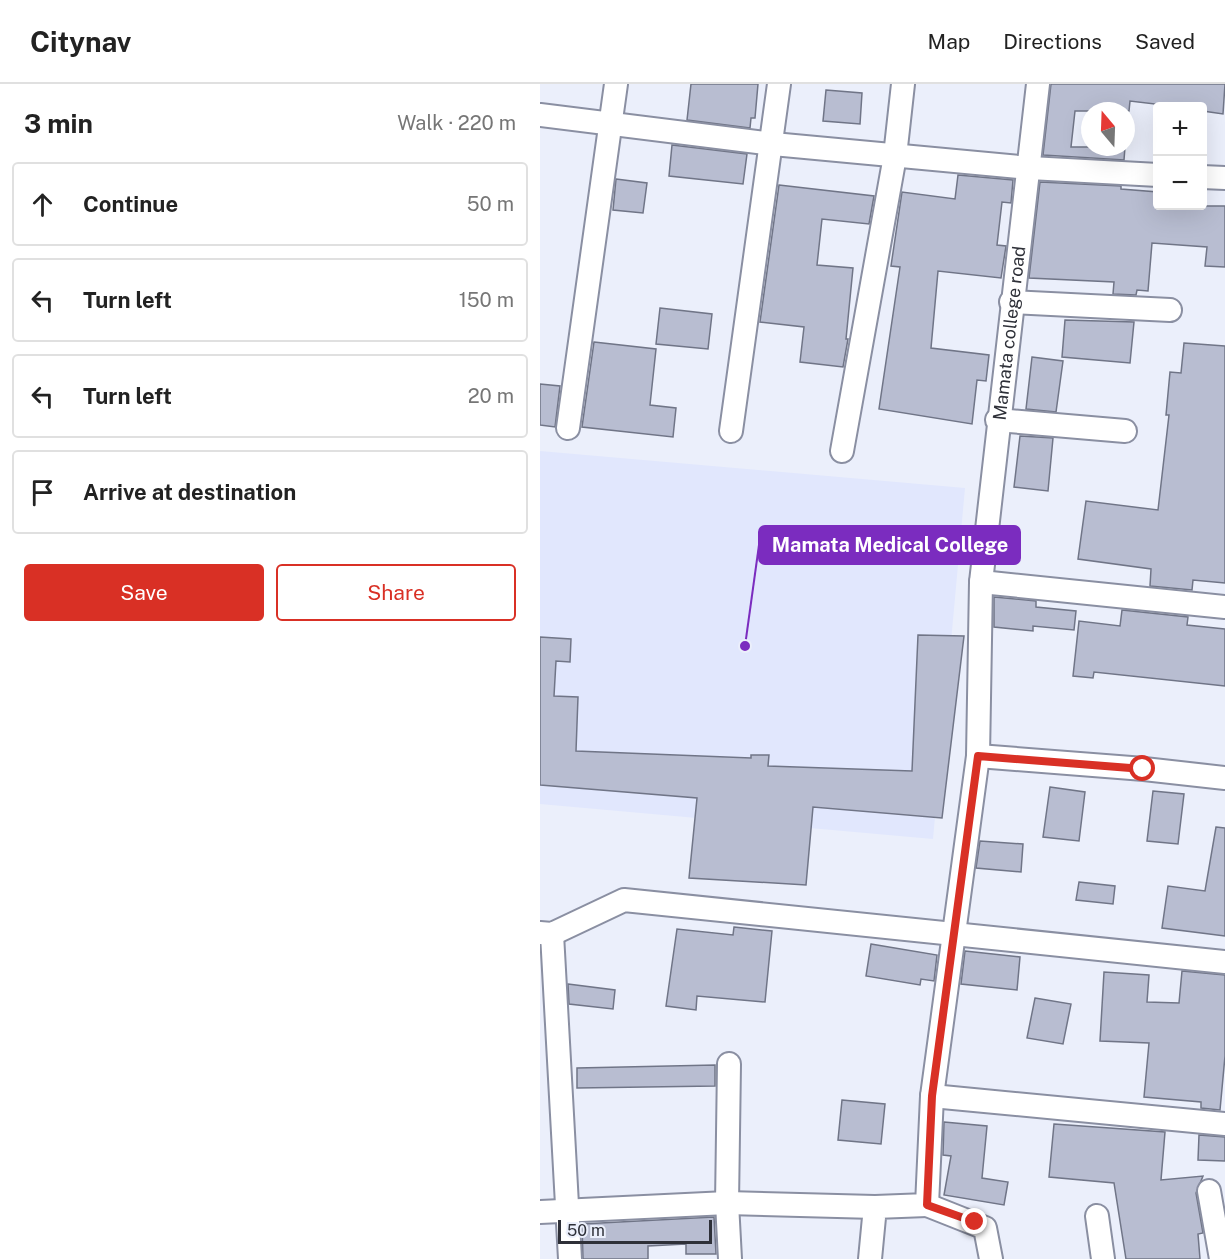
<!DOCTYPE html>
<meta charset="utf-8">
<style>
body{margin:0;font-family:"Public Sans",sans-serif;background:#f6f6f6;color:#222}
.controls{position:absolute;right:18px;top:18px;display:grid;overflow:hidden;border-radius:6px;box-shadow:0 6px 24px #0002}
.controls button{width:54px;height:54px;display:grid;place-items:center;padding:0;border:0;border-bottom:2px solid #e0e0e0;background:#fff;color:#222;font:30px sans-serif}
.compass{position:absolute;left:541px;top:18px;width:54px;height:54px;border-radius:50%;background:#fff;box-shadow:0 6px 24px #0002;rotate:341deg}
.scale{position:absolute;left:18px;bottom:15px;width:154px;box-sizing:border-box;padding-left:6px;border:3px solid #2e3038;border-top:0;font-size:16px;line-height:21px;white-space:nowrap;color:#2e3038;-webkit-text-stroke:4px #ebeffb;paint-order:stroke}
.stop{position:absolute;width:18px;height:18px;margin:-14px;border:4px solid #d93025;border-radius:50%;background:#fff}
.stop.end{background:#d93025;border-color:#fff;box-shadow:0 2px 6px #0008}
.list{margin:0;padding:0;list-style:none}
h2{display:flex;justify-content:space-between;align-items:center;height:78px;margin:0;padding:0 24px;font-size:26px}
h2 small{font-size:20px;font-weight:400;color:#767676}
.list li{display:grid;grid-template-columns:39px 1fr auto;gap:18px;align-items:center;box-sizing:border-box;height:84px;margin:0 12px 12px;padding:0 12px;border:2px solid #e0e0e0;border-radius:6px}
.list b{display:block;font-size:22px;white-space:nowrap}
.list em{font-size:20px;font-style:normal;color:#767676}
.actions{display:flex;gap:12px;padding:18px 24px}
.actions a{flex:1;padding:14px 0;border:2px solid #d93025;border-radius:6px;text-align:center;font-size:21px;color:#d93025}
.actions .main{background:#d93025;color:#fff}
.icon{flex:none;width:33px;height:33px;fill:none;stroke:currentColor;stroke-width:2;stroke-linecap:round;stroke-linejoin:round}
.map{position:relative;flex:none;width:685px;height:1175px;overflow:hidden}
header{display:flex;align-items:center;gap:36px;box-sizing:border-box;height:84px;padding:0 30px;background:#fff;border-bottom:2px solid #e0e0e0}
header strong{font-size:28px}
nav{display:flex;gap:33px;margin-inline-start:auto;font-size:21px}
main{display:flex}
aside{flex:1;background:#fff}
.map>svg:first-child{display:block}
.built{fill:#e1e7fd}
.building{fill:#b8bdd1;stroke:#707587;stroke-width:1.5}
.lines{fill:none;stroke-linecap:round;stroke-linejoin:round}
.minor-casing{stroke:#8a8fa2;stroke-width:26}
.minor{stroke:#fff;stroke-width:22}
.route{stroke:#d93025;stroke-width:8}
.labels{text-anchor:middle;stroke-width:6;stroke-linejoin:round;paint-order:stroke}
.street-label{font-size:18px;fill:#2e3038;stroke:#ebeffb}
.leader{fill:none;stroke:#7b2cbf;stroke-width:2}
.callout-dot{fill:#7b2cbf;stroke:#ebeffb;stroke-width:2}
.callout{fill:#7b2cbf;stroke:#7b2cbf;stroke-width:2}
.callout-label{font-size:20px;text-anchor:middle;font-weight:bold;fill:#fff}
</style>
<header>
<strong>Citynav</strong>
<nav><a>Map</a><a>Directions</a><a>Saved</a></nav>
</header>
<main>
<aside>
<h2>3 min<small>Walk · 220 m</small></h2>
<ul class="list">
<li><svg class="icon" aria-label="ahead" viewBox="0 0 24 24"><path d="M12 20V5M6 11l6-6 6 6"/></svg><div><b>Continue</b></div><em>50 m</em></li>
<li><svg class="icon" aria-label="left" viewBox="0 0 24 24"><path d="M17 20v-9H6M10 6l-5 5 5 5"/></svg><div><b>Turn left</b></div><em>150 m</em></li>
<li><svg class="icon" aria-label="left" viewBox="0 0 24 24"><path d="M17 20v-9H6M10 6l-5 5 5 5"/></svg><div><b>Turn left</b></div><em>20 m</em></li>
<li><svg class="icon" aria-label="arrive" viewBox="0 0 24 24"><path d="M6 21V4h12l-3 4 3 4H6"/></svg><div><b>Arrive at destination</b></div></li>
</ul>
<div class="actions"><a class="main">Save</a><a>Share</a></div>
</aside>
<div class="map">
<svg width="685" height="1175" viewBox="0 0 685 1175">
<rect width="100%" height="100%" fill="#ebeffb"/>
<path class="built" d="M 0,367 L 425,404 L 393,755 L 0,720 Z"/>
<g class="building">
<path d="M 151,0 L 218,0 L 215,34 L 211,34 L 210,44 L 147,36 Z"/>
<path d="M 511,0 L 685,0 L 683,30 L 663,27 L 663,22 L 632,22 L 590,17 L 589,27 L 535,27 L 531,63 L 585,63 L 584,76 L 503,71 Z"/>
<path d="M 286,6 L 322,9 L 320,40 L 283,37 Z"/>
<path d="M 132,61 L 207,70 L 203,100 L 129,92 Z"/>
<path d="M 418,91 L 473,96 L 471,119 L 462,118 L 457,161 L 466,162 L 461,194 L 398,187 L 391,264 L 449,271 L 446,297 L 437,296 L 432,340 L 339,325 L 360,183 L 351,182 L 362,108 L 415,115 Z"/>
<path d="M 76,95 L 107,99 L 103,129 L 73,126 Z"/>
<path d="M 500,98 L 581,102 L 581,105 L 618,108 L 618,122 L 685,122 L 685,183 L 665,182 L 667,163 L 612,159 L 608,207 L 597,206 L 596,211 L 573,210 L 574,198 L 489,194 Z"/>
<path d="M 239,101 L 334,112 L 329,140 L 282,135 L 277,181 L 313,184 L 306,255 L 308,255 L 303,283 L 260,278 L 264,243 L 220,238 Z"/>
<path d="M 120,224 L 172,230 L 168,265 L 116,260 Z"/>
<path d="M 525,236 L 594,238 L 590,279 L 522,273 Z"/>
<path d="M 54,258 L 116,265 L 110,321 L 136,324 L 133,353 L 42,343 Z"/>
<path d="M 644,259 L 685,262 L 685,499 L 653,496 L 652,506 L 610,502 L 611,485 L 538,475 L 546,417 L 618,426 L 629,331 L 626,331 L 630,288 L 641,289 Z"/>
<path d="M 492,273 L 523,277 L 516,328 L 486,325 Z"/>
<path d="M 0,300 L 20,302 L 15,343 L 0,341 Z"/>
<path d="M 480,352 L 513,354 L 508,407 L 474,403 Z"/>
<path d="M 454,513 L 496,517 L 496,523 L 536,527 L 534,546 L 493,542 L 493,547 L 454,543 Z"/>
<path d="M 582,526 L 648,533 L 647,541 L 685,545 L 685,602 L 554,588 L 553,594 L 533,592 L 539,537 L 580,542 Z"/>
<path d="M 378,551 L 424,552 L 402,734 L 273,723 L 266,801 L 149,794 L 157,714 L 0,701 L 0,553 L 31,555 L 30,578 L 16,577 L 14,612 L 38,613 L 36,667 L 211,674 L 211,671 L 229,671 L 228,682 L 372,687 Z"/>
<path d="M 510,703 L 545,708 L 539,757 L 503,753 Z"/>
<path d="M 613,707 L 644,710 L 638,760 L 607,757 Z"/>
<path d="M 676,743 L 685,744 L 685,852 L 622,844 L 628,802 L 665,807 Z"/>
<path d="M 440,757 L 483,760 L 481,788 L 436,784 Z"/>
<path d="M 539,798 L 575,802 L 573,820 L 536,816 Z"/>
<path d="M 194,843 L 232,847 L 225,918 L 157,912 L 156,926 L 126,922 L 137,845 L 193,851 Z"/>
<path d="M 331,860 L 397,871 L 394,897 L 381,895 L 380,901 L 326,892 Z"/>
<path d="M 425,867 L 480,873 L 477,906 L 421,900 Z"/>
<path d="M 642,887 L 685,891 L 685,972 L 680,1026 L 661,1024 L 661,1018 L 604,1013 L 609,959 L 560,957 L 564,888 L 609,891 L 607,918 L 639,919 Z"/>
<path d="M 28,900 L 75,906 L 73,925 L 29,920 Z"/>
<path d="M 495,914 L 531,920 L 523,960 L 487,954 Z"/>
<path d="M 175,981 L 175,1002 L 37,1004 L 37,984 Z"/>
<path d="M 302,1016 L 345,1020 L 341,1060 L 298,1056 Z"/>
<path d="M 404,1038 L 447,1042 L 442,1094 L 468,1098 L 464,1121 L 404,1111 L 411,1072 L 403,1071 Z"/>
<path d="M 514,1040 L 625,1048 L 621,1096 L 663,1092 L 656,1109 L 663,1149 L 658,1150 L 660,1175 L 586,1175 L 574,1099 L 509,1093 Z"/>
<path d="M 659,1051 L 685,1053 L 685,1077 L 658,1076 Z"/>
<path d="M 174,1133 L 176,1170 L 146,1170 L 146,1160 L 108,1162 L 108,1175 L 43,1175 L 42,1140 Z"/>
</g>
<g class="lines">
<defs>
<g id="minor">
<path d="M 0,31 L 233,60 L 490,84 L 618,91"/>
<path d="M 662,93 L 685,94"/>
<path d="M 471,218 L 630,226"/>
<path d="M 457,336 L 585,347"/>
<path d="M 28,344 L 76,0"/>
<path d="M 191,347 L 239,0"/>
<path d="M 302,367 L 355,72 L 363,0"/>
<path d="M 441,498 L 685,523"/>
<path d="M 438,672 L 604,685 L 685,694"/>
<path d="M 0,849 L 12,850 L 84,816 L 685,878"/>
<path d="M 12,850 L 30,1175"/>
<path d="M 189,980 L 187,1119 L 190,1175"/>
<path d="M 392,1012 L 685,1040"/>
<path d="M 669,1107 L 681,1175"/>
<path d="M 387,1121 L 445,1144 L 451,1175"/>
<path d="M 0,1128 L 187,1119 L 335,1123"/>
<path d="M 557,1132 L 563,1175"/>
<path id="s1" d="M 330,1175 L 335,1123 L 387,1121 L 392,1012 L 438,672 L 441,498 L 498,0"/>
</g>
</defs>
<use href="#minor" class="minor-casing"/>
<use href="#minor" class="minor"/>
</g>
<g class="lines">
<path class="route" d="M 435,1138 L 387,1121 L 392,1012 L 438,672 L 603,685"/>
</g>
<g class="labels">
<g class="street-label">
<text dy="6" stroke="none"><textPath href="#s1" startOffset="981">Mamata college road</textPath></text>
</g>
</g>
<path class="leader" d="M205 562L219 461"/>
<circle class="callout-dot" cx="205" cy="562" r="6"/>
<rect class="callout" x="219" y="442" width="261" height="38" rx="6"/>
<g class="callout-label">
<text x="350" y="468">Mamata Medical College</text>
</g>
</svg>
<div class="controls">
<button>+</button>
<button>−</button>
</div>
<svg class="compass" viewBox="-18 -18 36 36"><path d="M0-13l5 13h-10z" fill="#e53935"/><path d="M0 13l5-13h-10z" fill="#767676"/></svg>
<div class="scale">50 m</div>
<div class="stop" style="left:603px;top:685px"></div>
<div class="stop end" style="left:435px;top:1138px"></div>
</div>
</main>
